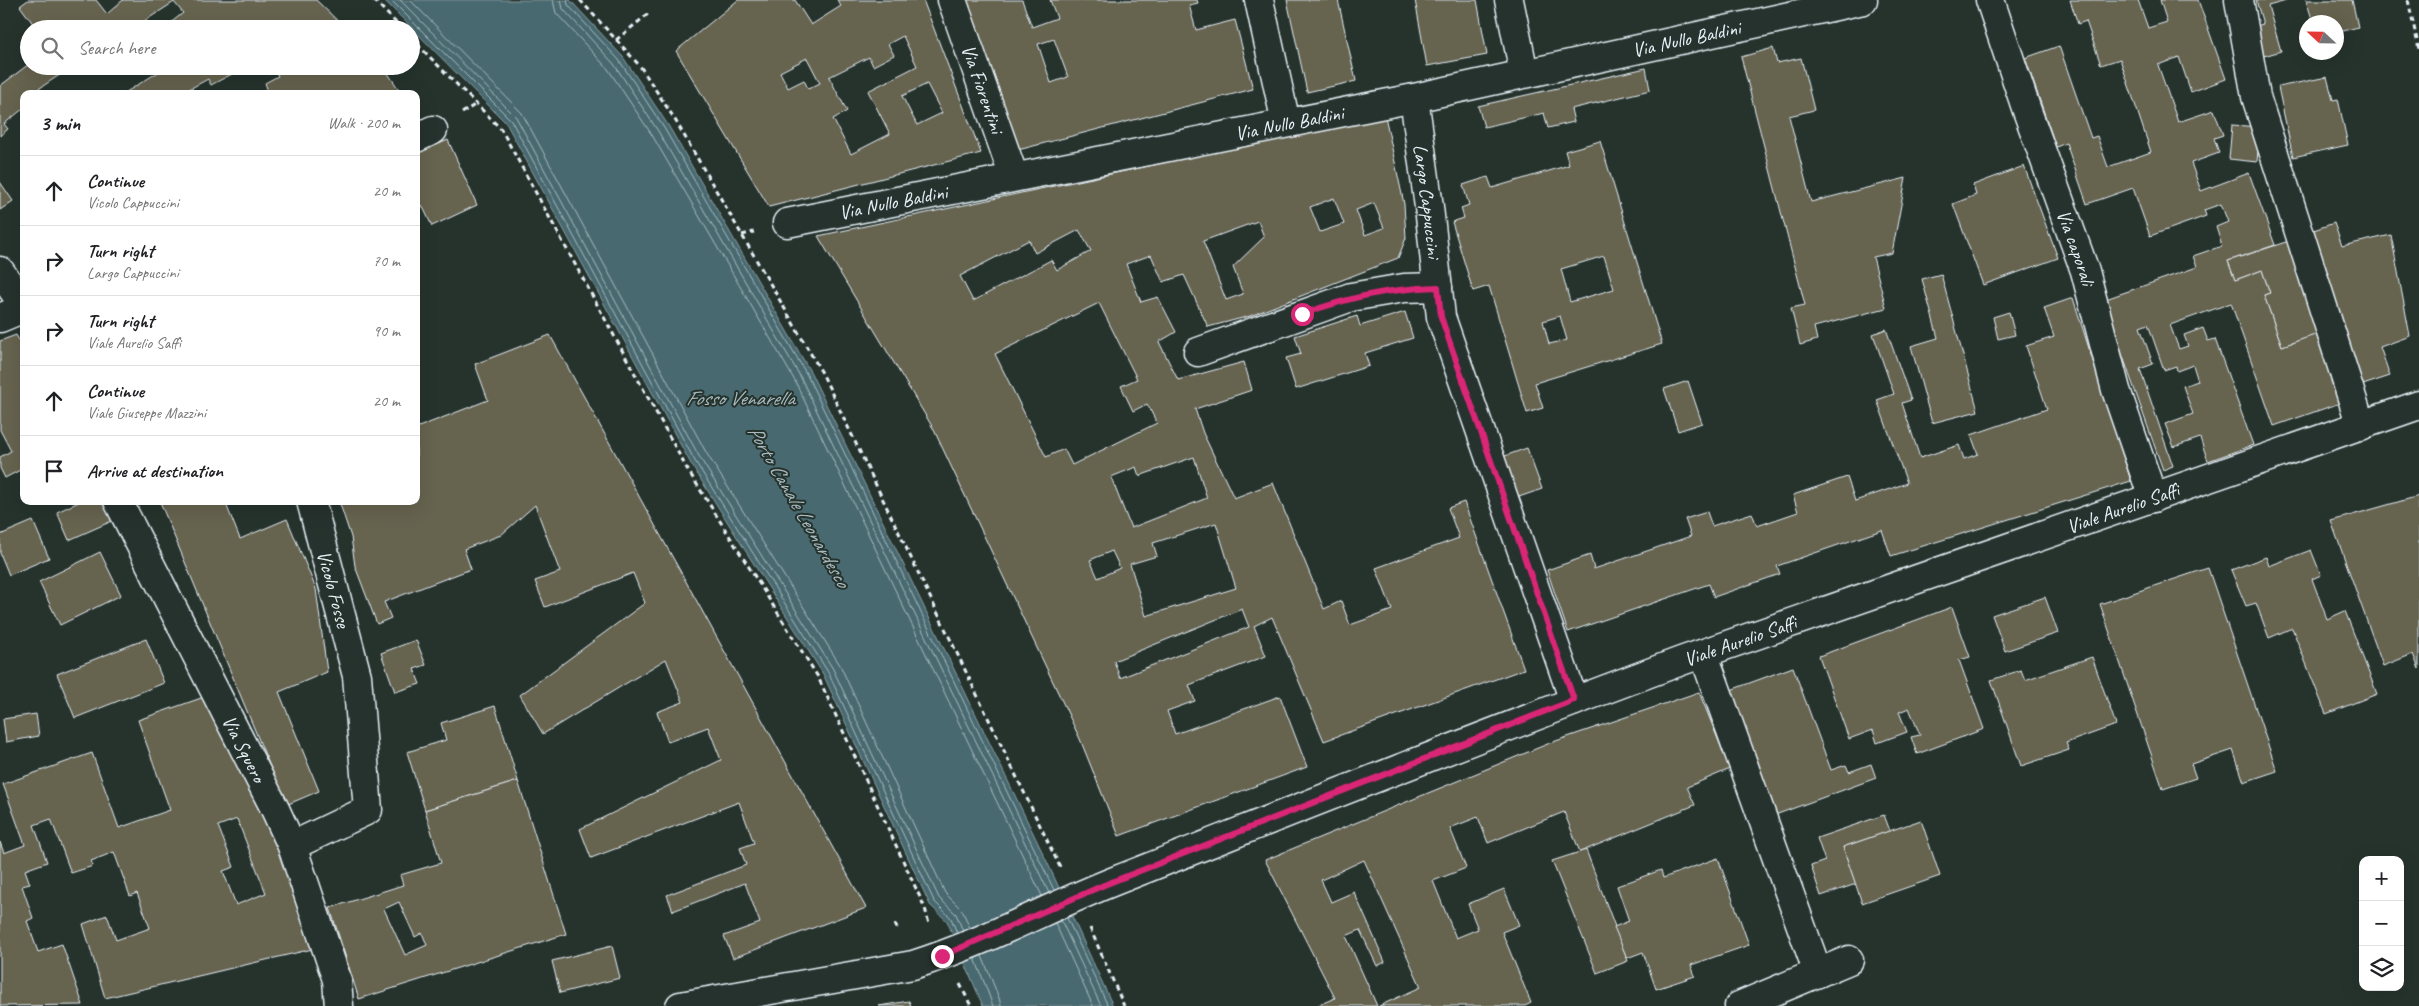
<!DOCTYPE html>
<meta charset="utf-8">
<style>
body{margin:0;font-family:Caveat,sans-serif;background:#f2f2f2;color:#202124}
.controls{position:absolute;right:15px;bottom:15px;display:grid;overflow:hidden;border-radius:10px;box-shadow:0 5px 20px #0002}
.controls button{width:45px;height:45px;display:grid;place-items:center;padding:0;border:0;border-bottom:1px solid #e0e0e0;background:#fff;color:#202124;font:25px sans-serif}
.compass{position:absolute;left:2299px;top:15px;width:45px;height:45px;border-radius:50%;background:#fff;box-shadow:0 5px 20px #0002;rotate:292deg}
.stop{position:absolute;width:15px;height:15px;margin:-11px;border:4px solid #db2777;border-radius:50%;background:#fff}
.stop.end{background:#db2777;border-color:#fff;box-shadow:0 1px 5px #0008}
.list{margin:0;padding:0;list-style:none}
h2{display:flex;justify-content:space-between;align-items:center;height:65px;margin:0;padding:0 20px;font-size:21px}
h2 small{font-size:16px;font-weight:400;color:#757577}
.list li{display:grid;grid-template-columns:32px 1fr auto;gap:15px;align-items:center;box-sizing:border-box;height:70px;padding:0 20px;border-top:1px solid #e0e0e0}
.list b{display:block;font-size:19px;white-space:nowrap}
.list p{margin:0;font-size:16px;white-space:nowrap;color:#757577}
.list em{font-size:16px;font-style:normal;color:#757577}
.icon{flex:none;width:28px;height:28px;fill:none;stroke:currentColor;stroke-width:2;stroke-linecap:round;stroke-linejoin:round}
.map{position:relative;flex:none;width:2419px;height:1006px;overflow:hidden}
.search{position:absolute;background:#fff;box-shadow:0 5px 20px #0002;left:20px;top:20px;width:400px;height:55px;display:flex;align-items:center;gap:12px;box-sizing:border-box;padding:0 18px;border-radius:28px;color:#757577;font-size:19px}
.panel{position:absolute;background:#fff;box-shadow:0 5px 20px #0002;left:20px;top:90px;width:400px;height:415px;border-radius:10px}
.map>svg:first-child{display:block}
.water{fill:#48696f;stroke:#889fa6}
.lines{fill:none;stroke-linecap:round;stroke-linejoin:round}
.shore{stroke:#a8bbc1;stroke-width:1}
.building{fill:#666350;stroke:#e8f1f8;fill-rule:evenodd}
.street-casing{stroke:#e8f1f8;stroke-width:31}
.secondary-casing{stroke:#e8f1f8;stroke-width:31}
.path{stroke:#e8f1f8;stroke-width:3;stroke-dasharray:5 4;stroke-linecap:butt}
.street{stroke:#26332d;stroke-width:28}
.secondary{stroke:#26332d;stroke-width:28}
.route{stroke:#db2777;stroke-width:6}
.labels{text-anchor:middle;stroke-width:4;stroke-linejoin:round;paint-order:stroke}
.street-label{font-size:20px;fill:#e8f1f8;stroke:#26332d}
.water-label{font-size:21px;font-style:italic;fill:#a8bbc1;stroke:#26332d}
</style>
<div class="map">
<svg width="2419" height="1006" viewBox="0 0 2419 1006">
<rect width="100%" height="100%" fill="#26332d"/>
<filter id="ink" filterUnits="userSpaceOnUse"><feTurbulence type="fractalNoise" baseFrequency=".02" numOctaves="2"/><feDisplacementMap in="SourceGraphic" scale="10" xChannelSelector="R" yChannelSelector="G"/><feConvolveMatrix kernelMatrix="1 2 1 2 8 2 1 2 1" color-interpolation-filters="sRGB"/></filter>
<g filter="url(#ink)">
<path class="water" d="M 384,0 L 570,0 L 623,57 L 668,125 L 811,373 L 1049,866 L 1113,1006 L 983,1006 L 947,921 L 930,905 L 823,674 L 691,464 L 506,123 Z"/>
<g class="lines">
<g class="shore">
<path d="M 391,0 L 511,120 L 695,461 L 828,672 L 934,901 L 951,918 L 957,933"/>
<path d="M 400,0 L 516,117 L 700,458 L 833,669 L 939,898 L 956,914 L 963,931"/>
<path d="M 410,0 L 522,113 L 707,454 L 840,665 L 945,893 L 962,910 L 970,928"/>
<path d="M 553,0 L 556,13 L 608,69 L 652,135 L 795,381 L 1042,896"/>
<path d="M 561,0 L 563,9 L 614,64 L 658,131 L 801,378 L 1049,893"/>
<path d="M 567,0 L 568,5 L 619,60 L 664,128 L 807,375 L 1054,890"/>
<path d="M 1067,918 L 1108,1006"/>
<path d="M 1061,920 L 1101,1006"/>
<path d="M 1055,923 L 1093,1006"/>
<path d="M 982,956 L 999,998 L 1001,1006"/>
<path d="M 975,958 L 993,1006"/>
</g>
</g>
<g class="building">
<path d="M 28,0 L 96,0 L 107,14 L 123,0 L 316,0 L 346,29 L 163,29 L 183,13 L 174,2 L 132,29 L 37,29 L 20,6 Z"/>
<path d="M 738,0 L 795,0 L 811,25 L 841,6 L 837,0 L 923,0 L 981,153 L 769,207 L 676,51 ZM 903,36 L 917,66 L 868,91 L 890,134 L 851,154 L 833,119 L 847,111 L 829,77 L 869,57 L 873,66 L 894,55 L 888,44 ZM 807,58 L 820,83 L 808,89 L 804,80 L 788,88 L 780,72 ZM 927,84 L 942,113 L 917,125 L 902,96 Z"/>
<path d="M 964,0 L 1022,0 L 1032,27 L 1057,18 L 1050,0 L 1197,0 L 1198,3 L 1189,5 L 1196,30 L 1235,20 L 1253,89 L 1018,150 ZM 1054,39 L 1068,77 L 1051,83 L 1038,44 Z"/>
<path d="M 1287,0 L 1338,0 L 1356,81 L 1307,92 Z"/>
<path d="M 1415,0 L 1477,0 L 1487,55 L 1427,66 Z"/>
<path d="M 2070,0 L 2138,0 L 2148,28 L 2167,22 L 2160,0 L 2198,0 L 2226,79 L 2191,92 L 2179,57 L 2158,65 L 2178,122 L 2214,110 L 2223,135 L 2214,138 L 2219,153 L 2191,163 L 2201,191 L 2249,173 L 2275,245 L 2228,261 L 2235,280 L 2262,270 L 2270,293 L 2264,295 L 2282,346 L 2316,334 L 2340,403 L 2274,426 L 2231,303 L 2170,325 L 2179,349 L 2188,346 L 2184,335 L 2203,328 L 2208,341 L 2215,339 L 2253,445 L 2208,461 L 2200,438 L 2174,447 L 2165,424 L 2193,414 L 2183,386 L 2198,381 L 2193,365 L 2177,371 L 2176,366 L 2164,370 L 2148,324 L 2140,327 L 2153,364 L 2140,369 L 2173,466 L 2163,470 L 2103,300 L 2197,267 L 2193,256 L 2222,246 L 2216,227 L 2228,222 L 2221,204 L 2204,210 L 2206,216 L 2150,236 L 2133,188 L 2087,204 L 2066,143 L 2056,147 L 2025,58 L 2059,46 L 2091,138 L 2097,136 L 2108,167 L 2151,152 L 2120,59 L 2101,65 L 2086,21 L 2078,24 Z"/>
<path d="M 2256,0 L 2290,0 L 2268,6 L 2281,51 L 2257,58 L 2249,28 L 2263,24 Z"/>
<path d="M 2306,0 L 2352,0 L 2358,27 L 2336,33 L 2336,22 L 2313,22 Z"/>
<path d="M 1773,48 L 1777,63 L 1801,58 L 1814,110 L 1789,116 L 1811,202 L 1906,178 L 1892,253 L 1873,257 L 1886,308 L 1814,327 L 1817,340 L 1800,345 L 1791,308 L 1805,305 L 1741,57 Z"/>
<path d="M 29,64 L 29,66 L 73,66 L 31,94 L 24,94 L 24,108 L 4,124 L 8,129 L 0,136 L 0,86 Z"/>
<path d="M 168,66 L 247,66 L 211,85 L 208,79 L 180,94 L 123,94 Z"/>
<path d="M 273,66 L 383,66 L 402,94 L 269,94 L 265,83 L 278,76 Z"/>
<path d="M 1646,68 L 1650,90 L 1571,109 L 1574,122 L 1548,128 L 1544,113 L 1484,127 L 1478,106 Z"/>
<path d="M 2327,77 L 2333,100 L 2338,99 L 2348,145 L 2293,157 L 2278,87 Z"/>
<path d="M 1385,116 L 1404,204 L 1406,238 L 1398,258 L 1250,316 L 1208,327 L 1184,275 L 1163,282 L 1151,255 L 1126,264 L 1141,302 L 1158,297 L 1176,332 L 1159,342 L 1178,380 L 1244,362 L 1252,390 L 1195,409 L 1203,433 L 1234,498 L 1273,483 L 1324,609 L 1341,601 L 1350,625 L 1392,610 L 1376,568 L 1459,538 L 1448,508 L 1464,502 L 1524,669 L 1324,741 L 1272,617 L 1254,626 L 1266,656 L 1189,685 L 1195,701 L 1167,711 L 1175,734 L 1280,696 L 1307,767 L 1119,836 L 1080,739 L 933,428 L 818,236 ZM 1334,198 L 1344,224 L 1320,232 L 1310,207 ZM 1374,203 L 1384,228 L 1365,235 L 1356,210 ZM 1258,221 L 1264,237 L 1233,267 L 1243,294 L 1226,300 L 1203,241 ZM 1079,230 L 1091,251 L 1057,270 L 1051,260 L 973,301 L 960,276 L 1029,240 L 1035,253 ZM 1099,303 L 1137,379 L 1121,386 L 1133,411 L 1147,404 L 1157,423 L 1072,465 L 1064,449 L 1046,457 L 995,354 ZM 1194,457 L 1207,498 L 1131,528 L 1111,477 L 1136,467 L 1139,476 ZM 1216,523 L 1236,588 L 1146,616 L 1130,564 L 1157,556 L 1153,543 ZM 1112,551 L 1120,568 L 1098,578 L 1090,560 ZM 1242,609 L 1249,627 L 1120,678 L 1114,661 Z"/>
<path d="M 2232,125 L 2260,127 L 2257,162 L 2229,159 Z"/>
<path d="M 448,140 L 477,205 L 432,226 L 422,205 L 416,208 L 416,154 Z"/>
<path d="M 1600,141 L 1662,344 L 1535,383 L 1543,408 L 1527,413 L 1489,286 L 1473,291 L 1452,222 L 1464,218 L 1461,208 L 1469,205 L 1463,185 L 1488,177 L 1492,188 L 1569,165 L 1565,151 ZM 1604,256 L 1614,289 L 1570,302 L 1561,269 ZM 1560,316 L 1567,340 L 1549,344 L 1543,321 Z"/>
<path d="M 2024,166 L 2058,258 L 1983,285 L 1953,204 L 1976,195 L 1973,185 Z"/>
<path d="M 0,182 L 13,201 L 0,210 Z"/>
<path d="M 2334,223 L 2342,246 L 2391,235 L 2410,336 L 2380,347 L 2390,376 L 2360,386 L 2305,233 Z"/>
<path d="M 2289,241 L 2321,333 L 2282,346 L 2264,295 L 2270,293 L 2262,270 L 2235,280 L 2228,261 Z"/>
<path d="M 1941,274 L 1978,411 L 1932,423 L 1911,346 L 1938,338 L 1922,279 Z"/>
<path d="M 2073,298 L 2131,481 L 1891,556 L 1882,530 L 1777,566 L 1780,574 L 1714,597 L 1709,584 L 1568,632 L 1547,570 L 1590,555 L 1594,569 L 1691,536 L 1685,519 L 1707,512 L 1712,526 L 1752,513 L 1757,526 L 1798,512 L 1793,495 L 1847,477 L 1855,501 L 1907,483 L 1877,400 L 1894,394 L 1873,334 L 1886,329 L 1911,400 L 1902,403 L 1920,458 L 1959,445 L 1964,459 L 1978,454 L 1971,435 L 2047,409 L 2026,346 L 2054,337 L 2044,308 Z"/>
<path d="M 1405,312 L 1413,338 L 1365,353 L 1369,366 L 1296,389 L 1286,358 L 1301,354 L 1295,336 L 1357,316 L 1360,326 Z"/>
<path d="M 2009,312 L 2015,335 L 1998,339 L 1993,317 Z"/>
<path d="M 16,335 L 24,349 L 24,468 L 5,478 L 0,468 L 0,457 L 11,451 L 0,430 L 0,341 Z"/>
<path d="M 550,335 L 866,908 L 733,958 L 724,936 L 760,923 L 745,883 L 673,911 L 667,895 L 746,865 L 740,848 L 754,843 L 739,802 L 591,858 L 580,829 L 721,760 L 708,727 L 668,742 L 657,712 L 683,702 L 666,659 L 543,734 L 520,695 L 645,603 L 633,573 L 545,607 L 535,581 L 560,572 L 535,505 L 501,535 L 464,549 L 471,569 L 384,602 L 391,618 L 377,624 L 355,566 L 351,537 L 339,501 L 416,501 L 416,428 L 488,400 L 475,364 Z"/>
<path d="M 1688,381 L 1702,423 L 1678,431 L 1664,389 Z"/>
<path d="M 1527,448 L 1542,489 L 1516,498 L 1502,457 Z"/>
<path d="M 2419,496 L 2419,669 L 2413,654 L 2383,666 L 2331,521 Z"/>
<path d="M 81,501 L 103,501 L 112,521 L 69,540 L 57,512 Z"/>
<path d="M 232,501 L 226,504 L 240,539 L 287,519 L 316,589 L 327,672 L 279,692 L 319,791 L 286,805 L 160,502 Z"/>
<path d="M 33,521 L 49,558 L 9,575 L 0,553 L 0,535 Z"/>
<path d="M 2311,550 L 2321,575 L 2312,579 L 2327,619 L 2345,611 L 2377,694 L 2326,714 L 2292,628 L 2269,638 L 2256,603 L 2246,606 L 2231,570 L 2266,557 L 2269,566 Z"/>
<path d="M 100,552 L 121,595 L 60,625 L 39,582 Z"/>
<path d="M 2208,568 L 2277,771 L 2244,782 L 2233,750 L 2191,764 L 2196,778 L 2163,789 L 2100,604 Z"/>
<path d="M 2045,597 L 2058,633 L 2005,651 L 1992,615 Z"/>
<path d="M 1952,607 L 1970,657 L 1959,660 L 1984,729 L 1917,754 L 1911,737 L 1920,735 L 1909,708 L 1899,712 L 1907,732 L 1877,743 L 1873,730 L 1849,739 L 1819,656 Z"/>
<path d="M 146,639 L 164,683 L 75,718 L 57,674 Z"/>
<path d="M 416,640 L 426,665 L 414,669 L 420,684 L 395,692 L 381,653 Z"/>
<path d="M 2092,657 L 2116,725 L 2066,743 L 2069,750 L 2021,766 L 1991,680 L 2021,670 L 2025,680 Z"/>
<path d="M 1793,667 L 1831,770 L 1846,765 L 1849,772 L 1871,764 L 1876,778 L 1775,815 L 1728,691 Z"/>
<path d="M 1699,692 L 1730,769 L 1687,787 L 1695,805 L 1580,852 L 1564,812 L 1488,843 L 1478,817 L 1450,828 L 1466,868 L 1433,881 L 1456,938 L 1478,929 L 1468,904 L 1504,889 L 1519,925 L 1502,932 L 1531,1003 L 1525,1006 L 1379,1006 L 1421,987 L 1364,860 L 1321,880 L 1331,902 L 1354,892 L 1385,962 L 1377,966 L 1360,930 L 1346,936 L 1377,1006 L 1316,1006 L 1335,998 L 1265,860 L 1550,743 Z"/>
<path d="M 210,695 L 321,947 L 105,998 L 83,924 L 107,915 L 116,940 L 150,928 L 137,893 L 130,896 L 114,852 L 91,861 L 93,866 L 71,873 L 51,819 L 34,825 L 47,862 L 25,870 L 30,884 L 22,886 L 33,918 L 27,921 L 38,952 L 62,944 L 83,1005 L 0,1006 L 0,842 L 4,853 L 25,845 L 3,784 L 92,753 L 119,828 L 170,810 L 138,720 ZM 237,819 L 266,893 L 236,905 L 223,871 L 234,867 L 218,826 Z"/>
<path d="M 495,706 L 518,781 L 425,810 L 407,752 L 446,740 L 441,723 Z"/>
<path d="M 36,714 L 39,736 L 6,742 L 3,719 Z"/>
<path d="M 518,781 L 566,934 L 359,999 L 330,908 L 403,885 L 400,875 L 441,863 L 425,810 ZM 399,902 L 415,937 L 422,933 L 427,945 L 405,955 L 384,909 Z"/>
<path d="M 1884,815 L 1890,831 L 1843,847 L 1856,884 L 1821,896 L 1811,866 L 1825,861 L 1817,838 Z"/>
<path d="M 1921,820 L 1940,876 L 1862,903 L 1843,847 Z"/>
<path d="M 1586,850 L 1628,961 L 1597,973 L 1552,861 Z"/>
<path d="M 1718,858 L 1749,945 L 1691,965 L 1695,976 L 1656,989 L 1643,952 L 1627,958 L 1614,927 L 1629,921 L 1617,886 L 1661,870 L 1663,878 Z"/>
<path d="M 612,946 L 620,978 L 560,993 L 552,961 Z"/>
<path d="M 909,1001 L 911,1006 L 879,1006 Z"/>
</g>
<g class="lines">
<defs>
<g id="street">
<path id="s1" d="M 952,0 L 1014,177"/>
<path d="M 1259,0 L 1286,123"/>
<path d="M 1509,0 L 1524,73"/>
<path id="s2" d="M 1990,0 L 2026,108 L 2085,271 L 2116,390 L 2153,498"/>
<path d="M 2239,0 L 2256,97 L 2361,426"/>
<path id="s3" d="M 1414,98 L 1429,207 L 1441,317 L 1574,701"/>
<path d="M 416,138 L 433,130"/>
<path id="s4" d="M 787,223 L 1414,98 L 1863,0"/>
<path d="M 0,271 L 24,306"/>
<path d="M 0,318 L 24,308"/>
<path d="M 1198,352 L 1351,297 L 1404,288 L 1438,287"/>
<path id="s5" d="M 118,501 L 275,809 L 292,846 L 337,980 L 339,1006"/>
<path d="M 1709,669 L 1818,973"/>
<path d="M 292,846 L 368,810 L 357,676 L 311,501"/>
<path d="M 1739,1006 L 1849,960"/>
</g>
<g id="secondary">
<path id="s6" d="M 680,1006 L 913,965 C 984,943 1048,907 1117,880 C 1305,806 1494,730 1684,660 L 2419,405"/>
</g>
</defs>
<use href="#street" class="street-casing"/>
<use href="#secondary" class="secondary-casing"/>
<g class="path">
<path d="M 374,0 L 402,29"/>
<path d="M 580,0 L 640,66 L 674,118 L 822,373 L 1060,867"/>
<path d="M 2408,0 L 2419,49"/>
<path d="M 411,38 L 501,129 L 686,467 L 818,677 L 925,908 L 929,924"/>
<path d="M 616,40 L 648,14"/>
<path d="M 462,113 L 476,104"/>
<path d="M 742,235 L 754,232"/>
<path d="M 895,924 L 899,932"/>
<path d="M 1090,928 L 1124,1006"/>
<path d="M 960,984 L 971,1006"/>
</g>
<use href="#street" class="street"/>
<use href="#secondary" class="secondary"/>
</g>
</g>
<g class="lines" filter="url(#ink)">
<path class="route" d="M 942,956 L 1104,885 L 1574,700 L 1441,317 L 1438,287 C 1386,289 1351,297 1302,314"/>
</g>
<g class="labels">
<g class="street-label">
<text dy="7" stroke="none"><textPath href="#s4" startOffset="918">Via Nullo Baldini</textPath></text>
<text dy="7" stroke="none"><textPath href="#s1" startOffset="94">Via Fiorentini</textPath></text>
<text dy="7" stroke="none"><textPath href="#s4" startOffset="512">Via Nullo Baldini</textPath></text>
<text dy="7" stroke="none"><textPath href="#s3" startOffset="104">Largo Cappuccini</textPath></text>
<text dy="7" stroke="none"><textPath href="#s4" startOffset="108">Via Nullo Baldini</textPath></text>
<text dy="7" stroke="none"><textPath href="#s2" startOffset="262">Via caporali</textPath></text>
<text dy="7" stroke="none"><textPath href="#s6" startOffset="1530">Viale Aurelio Saffi</textPath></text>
<text transform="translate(334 589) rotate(75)" y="7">Vicolo Fosse</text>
<text dy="7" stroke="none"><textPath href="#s6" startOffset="1125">Viale Aurelio Saffi</textPath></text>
<text dy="7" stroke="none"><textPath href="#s5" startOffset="278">Via Squero</textPath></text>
</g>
<g class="water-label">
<text x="740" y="405">Fosso Venarella</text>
<text transform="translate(799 506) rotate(60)" y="7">Porto Canale Leonardesco</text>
</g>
</g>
</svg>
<div class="controls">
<button>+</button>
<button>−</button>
<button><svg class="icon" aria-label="layers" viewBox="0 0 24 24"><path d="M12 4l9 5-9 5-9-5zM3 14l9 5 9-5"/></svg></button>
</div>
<svg class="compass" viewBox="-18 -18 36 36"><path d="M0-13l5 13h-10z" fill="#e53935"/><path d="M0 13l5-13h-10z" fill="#757577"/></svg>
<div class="stop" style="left:1302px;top:314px"></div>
<div class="stop end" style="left:942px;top:956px"></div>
<div class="search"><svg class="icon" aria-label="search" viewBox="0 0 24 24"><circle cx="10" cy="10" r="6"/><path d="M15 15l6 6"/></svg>Search here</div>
<section class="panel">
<h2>3 min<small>Walk · 200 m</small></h2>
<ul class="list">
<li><svg class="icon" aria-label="ahead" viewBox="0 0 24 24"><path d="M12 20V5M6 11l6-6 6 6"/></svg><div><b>Continue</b><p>Vicolo Cappuccini</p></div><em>20 m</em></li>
<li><svg class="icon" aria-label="right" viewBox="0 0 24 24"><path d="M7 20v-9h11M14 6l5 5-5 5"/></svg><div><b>Turn right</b><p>Largo Cappuccini</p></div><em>70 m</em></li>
<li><svg class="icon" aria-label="right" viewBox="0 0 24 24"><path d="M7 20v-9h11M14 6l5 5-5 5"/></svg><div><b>Turn right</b><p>Viale Aurelio Saffi</p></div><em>90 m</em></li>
<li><svg class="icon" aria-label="ahead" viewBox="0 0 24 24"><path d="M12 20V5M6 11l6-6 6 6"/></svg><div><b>Continue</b><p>Viale Giuseppe Mazzini</p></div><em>20 m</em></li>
<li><svg class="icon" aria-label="arrive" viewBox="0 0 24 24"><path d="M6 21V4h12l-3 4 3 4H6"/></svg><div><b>Arrive at destination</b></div></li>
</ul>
</section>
</div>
